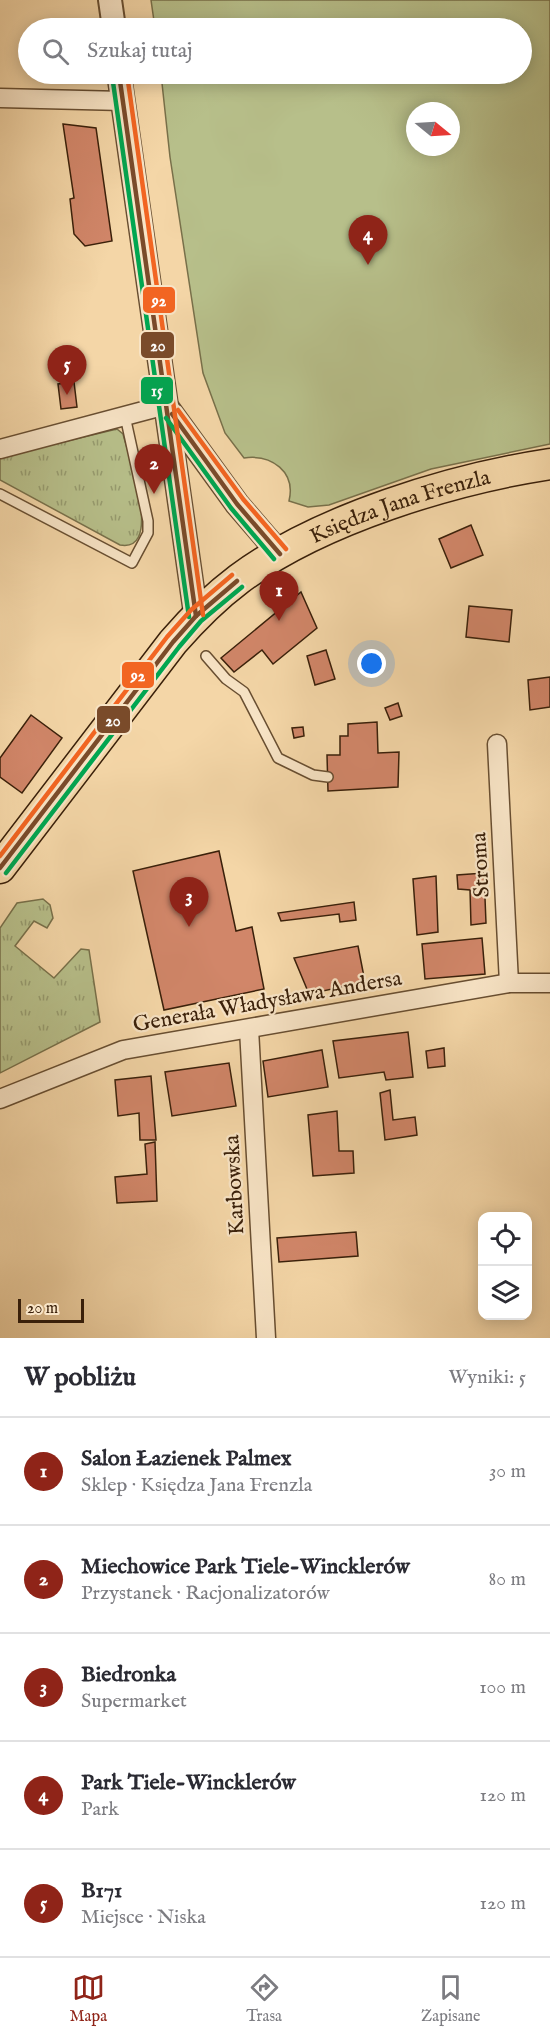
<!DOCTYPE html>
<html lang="pl">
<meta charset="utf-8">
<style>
body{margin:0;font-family:"IM FELL English",serif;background:#f7f7f7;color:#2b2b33}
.controls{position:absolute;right:18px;bottom:18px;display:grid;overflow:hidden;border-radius:12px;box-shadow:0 3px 15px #0003}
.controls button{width:54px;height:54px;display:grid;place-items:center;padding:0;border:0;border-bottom:2px solid #e1e1e2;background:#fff;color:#2b2b33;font:30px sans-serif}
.compass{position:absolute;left:406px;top:102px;width:54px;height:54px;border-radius:50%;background:#fff;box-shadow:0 3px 15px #0003;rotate:108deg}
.scale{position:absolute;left:18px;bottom:15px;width:66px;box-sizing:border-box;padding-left:6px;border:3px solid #3a200a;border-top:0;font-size:16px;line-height:21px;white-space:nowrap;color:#3a200a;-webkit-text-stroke:4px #f8e4c6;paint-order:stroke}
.you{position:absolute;left:372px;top:664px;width:21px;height:21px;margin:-15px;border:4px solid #fff;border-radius:50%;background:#1a73e8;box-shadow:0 0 0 9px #1a73e833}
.badge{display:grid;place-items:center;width:39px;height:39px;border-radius:50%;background:#8f2418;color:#fff;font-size:20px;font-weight:700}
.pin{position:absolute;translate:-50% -50px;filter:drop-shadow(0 2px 3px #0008)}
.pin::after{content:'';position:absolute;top:32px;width:21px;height:18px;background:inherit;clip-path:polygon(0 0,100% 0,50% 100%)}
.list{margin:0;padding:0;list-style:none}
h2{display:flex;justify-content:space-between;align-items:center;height:78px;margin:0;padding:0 24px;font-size:26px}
h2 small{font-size:20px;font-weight:400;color:#7c7c81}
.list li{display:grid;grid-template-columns:39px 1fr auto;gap:18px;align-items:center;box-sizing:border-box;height:108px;padding:0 24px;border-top:2px solid #e1e1e2}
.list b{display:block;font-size:22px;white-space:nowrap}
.list p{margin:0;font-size:20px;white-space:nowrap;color:#7c7c81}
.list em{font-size:20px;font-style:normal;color:#7c7c81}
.icon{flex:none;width:33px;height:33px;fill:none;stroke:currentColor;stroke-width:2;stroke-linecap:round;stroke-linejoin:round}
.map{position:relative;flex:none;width:550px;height:1338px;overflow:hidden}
.search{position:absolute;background:#fff;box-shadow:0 3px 15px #0003;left:18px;right:18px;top:18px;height:66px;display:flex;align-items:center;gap:15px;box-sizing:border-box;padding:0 21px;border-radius:33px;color:#7c7c81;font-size:22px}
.sheet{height:618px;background:#fff}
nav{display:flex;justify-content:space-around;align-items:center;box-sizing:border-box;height:84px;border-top:2px solid #e1e1e2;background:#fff;font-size:16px;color:#7c7c81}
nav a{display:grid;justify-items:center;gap:3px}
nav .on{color:#8f2418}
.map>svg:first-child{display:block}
.grass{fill:url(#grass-tufts);stroke:#78704a;stroke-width:1.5}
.green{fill:#b7bf8a;stroke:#78704a;stroke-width:1.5;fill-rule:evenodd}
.building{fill:#d18669;stroke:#3a200a;stroke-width:1.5}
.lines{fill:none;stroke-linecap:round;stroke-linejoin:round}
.service-casing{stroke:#684e31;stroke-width:12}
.minor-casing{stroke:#684e31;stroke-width:21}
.tertiary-casing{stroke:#684e31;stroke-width:26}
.primary-casing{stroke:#3a200a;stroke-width:33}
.service{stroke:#f8e4c6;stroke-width:9}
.minor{stroke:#f8e4c6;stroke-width:18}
.tertiary{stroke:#f8e4c6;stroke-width:22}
.primary{stroke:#f4d6a7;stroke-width:30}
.bus-1-casing{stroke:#f8e4c6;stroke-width:9}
.bus-2-casing{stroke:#f8e4c6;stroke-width:9}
.bus-3-casing{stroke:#f8e4c6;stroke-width:9}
.bus-1{stroke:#7a4b2a;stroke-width:4.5}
.bus-2{stroke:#00a651;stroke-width:4.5}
.bus-3{stroke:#f26522;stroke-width:4.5}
.labels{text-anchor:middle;stroke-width:4.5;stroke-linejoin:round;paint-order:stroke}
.street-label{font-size:22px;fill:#3a200a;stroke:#f8e4c6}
.line-badge{stroke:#f8e4c6;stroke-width:2}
.badge-label{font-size:16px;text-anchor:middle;font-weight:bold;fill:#fff}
</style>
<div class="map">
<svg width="550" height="1338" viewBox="0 0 550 1338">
<defs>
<pattern id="grass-tufts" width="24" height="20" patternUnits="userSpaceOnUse" patternTransform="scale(1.5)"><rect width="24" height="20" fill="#b7bf8a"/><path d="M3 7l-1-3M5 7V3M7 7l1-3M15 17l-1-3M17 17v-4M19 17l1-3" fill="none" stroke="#969b6f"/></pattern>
</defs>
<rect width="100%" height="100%" fill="#f4d6a7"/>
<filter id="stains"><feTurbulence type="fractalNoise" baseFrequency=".00333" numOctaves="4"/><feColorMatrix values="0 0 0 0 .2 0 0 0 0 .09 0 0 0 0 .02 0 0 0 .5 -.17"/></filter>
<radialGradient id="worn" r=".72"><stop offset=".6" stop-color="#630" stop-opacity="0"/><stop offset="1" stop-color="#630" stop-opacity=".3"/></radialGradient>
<g class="grass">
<path d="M 117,429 L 123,434 C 128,454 164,553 120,545 L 0,480 L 0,457 Z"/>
<path d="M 43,899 L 50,905 L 53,918 L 47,928 L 34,921 L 15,946 L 54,978 L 81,949 L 89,950 L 100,1022 L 0,1073 L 0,928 L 17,903 Z"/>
</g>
<path class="green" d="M 151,0 L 550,0 L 550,444 L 431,469 L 329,505 L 308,507 L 289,501 C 296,472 272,454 244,458 L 225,433 L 203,373 L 170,157 L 161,74 L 522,74 L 522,28 L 155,28 ZM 415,111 L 451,111 L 451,147 L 415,147 Z"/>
<g class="building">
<path d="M 63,124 L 96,128 L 112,241 L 85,246 L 74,234 L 70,199 L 74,198 Z"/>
<path d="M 74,382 L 77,407 L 61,409 L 58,384 Z"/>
<path d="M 471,525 L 483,555 L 451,568 L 439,539 Z"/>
<path d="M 301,592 L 317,628 L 273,664 L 262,650 L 234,672 L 221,658 Z"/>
<path d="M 469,606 L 512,610 L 509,642 L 466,637 Z"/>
<path d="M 326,650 L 335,679 L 315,685 L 307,656 Z"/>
<path d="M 550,677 L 550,707 L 530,710 L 528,680 Z"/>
<path d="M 398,703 L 402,716 L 390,720 L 385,708 Z"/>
<path d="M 31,715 L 62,738 L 22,793 L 0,777 L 0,758 Z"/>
<path d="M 377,722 L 378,753 L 399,752 L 398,787 L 328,791 L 327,755 L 340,755 L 340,736 L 348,736 L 348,724 Z"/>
<path d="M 303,727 L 304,736 L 294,738 L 292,728 Z"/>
<path d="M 219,851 L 236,931 L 252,927 L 264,989 L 164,1010 L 133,871 Z"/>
<path d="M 484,873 L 486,923 L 471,925 L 470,890 L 458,889 L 457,875 Z"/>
<path d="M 436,876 L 438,932 L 417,935 L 413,879 Z"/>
<path d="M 354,902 L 356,920 L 340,922 L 339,914 L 281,921 L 278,913 Z"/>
<path d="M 482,938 L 485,974 L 425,979 L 422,944 Z"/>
<path d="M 358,946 L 365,982 L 309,994 L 294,958 Z"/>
<path d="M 408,1032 L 413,1077 L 386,1080 L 384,1072 L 339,1078 L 333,1041 Z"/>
<path d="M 444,1048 L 445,1066 L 428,1068 L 426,1051 Z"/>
<path d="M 322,1050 L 328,1087 L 268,1097 L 263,1061 Z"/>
<path d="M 229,1063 L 236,1106 L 172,1116 L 165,1072 Z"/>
<path d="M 151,1076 L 156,1140 L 140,1140 L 139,1113 L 118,1116 L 115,1080 Z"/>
<path d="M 390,1090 L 393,1120 L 415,1117 L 417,1135 L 385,1140 L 380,1093 Z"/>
<path d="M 337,1111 L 339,1151 L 353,1151 L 354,1173 L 313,1176 L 308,1115 Z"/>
<path d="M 155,1142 L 157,1201 L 117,1203 L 115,1177 L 147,1174 L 145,1144 Z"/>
<path d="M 356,1232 L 358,1256 L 279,1262 L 277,1238 Z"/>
</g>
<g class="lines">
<defs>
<g id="service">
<path d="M 0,494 L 132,563 L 148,533 L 148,521 L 125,416"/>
<path d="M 206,656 L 226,679 L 244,692 L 278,758 L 313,775 L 328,777"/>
</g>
<g id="minor">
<path d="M 0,98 L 123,101"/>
<path d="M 0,449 L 166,405"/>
<path d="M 497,744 L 509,983"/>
<path d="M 249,1029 L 266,1338"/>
<path d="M 0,1099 L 123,1050 L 509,983 L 550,983"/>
</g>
<g id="tertiary">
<path d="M 110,0 L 114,28"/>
<path d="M 119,74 L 196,616"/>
<path d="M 168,409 L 237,504 L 280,554"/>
</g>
<g id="primary">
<path id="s1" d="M 0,868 L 173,642 C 193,619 215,597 239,579 C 320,519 452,479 550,464"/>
</g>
</defs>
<use href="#service" class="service-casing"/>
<use href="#minor" class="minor-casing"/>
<use href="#tertiary" class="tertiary-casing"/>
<use href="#primary" class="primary-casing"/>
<use href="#service" class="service"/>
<use href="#minor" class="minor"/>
<use href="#tertiary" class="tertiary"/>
<use href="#primary" class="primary"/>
<defs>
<g id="bus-1">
<path d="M 119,74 L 196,616"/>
<path d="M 172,414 L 237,504 L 280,554"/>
<path d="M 0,868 L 173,642 L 196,616 L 237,581"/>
</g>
<g id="bus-2">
<path d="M 112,75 L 189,617"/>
<path d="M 166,418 L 231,508 L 274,559"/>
<path d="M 6,873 L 179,647 L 201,621 L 242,587"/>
</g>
<g id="bus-3">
<path d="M 127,74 L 203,615"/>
<path d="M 178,410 L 243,499 L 286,549"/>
<path d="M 0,856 L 167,637 L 191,610 L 232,575"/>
</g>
</defs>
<use href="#bus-1" class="bus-1-casing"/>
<use href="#bus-2" class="bus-2-casing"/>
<use href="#bus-3" class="bus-3-casing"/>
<use href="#bus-1" class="bus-1"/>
<use href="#bus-2" class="bus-2"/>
<use href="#bus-3" class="bus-3"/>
</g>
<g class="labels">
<g class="street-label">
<text dy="8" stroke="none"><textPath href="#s1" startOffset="554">Księdza Jana Frenzla</textPath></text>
<text transform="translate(479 865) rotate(-93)" y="8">Stroma</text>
<text transform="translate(267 1000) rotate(-10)" y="8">Generała Władysława Andersa</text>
<text transform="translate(233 1185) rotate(-93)" y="8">Karbowska</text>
</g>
</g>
<g class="line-badge">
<rect x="142" y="286" width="34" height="28" rx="6" fill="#f26522"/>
<rect x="140" y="331" width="35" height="28" rx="6" fill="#7a4b2a"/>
<rect x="140" y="376" width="34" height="29" rx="6" fill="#00a651"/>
<rect x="121" y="661" width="34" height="28" rx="6" fill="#f26522"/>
<rect x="96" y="705" width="35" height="29" rx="6" fill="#7a4b2a"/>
</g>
<g class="badge-label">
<text x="159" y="306">92</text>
<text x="158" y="351">20</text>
<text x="157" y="396">15</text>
<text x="138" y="681">92</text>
<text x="113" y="726">20</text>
</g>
<rect width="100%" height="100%" filter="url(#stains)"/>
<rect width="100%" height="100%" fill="url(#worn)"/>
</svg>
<div class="controls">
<button><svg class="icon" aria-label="locate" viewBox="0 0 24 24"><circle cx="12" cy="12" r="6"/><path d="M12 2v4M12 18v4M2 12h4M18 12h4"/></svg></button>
<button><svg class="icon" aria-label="layers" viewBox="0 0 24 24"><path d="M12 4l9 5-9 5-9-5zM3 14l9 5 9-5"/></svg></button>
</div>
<svg class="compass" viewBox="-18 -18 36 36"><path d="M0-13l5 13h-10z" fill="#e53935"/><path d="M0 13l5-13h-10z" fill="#7c7c81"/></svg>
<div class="scale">20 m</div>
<div class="you"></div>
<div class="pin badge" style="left:279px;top:621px">1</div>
<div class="pin badge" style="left:154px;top:494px">2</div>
<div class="pin badge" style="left:189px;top:927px">3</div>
<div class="pin badge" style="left:368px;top:265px">4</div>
<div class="pin badge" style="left:67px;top:395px">5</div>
<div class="search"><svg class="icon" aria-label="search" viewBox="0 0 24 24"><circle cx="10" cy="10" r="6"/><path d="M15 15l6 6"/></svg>Szukaj tutaj</div>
</div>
<section class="sheet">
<h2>W pobliżu<small>Wyniki: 5</small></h2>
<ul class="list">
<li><span class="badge">1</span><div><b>Salon Łazienek Palmex</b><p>Sklep · Księdza Jana Frenzla</p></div><em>30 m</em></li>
<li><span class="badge">2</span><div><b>Miechowice Park Tiele-Wincklerów</b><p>Przystanek · Racjonalizatorów</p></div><em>80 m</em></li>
<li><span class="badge">3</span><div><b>Biedronka</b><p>Supermarket</p></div><em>100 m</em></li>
<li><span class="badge">4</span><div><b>Park Tiele-Wincklerów</b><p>Park</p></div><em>120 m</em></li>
<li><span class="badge">5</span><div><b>B171</b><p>Miejsce · Niska</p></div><em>120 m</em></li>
</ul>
</section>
<nav>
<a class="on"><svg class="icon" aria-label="map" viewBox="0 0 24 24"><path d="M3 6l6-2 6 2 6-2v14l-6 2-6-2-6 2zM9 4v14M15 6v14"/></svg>Mapa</a>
<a><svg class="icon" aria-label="directions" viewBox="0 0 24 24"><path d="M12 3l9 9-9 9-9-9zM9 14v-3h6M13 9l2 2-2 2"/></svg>Trasa</a>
<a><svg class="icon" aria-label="saved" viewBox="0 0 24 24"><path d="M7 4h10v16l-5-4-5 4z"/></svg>Zapisane</a>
</nav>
